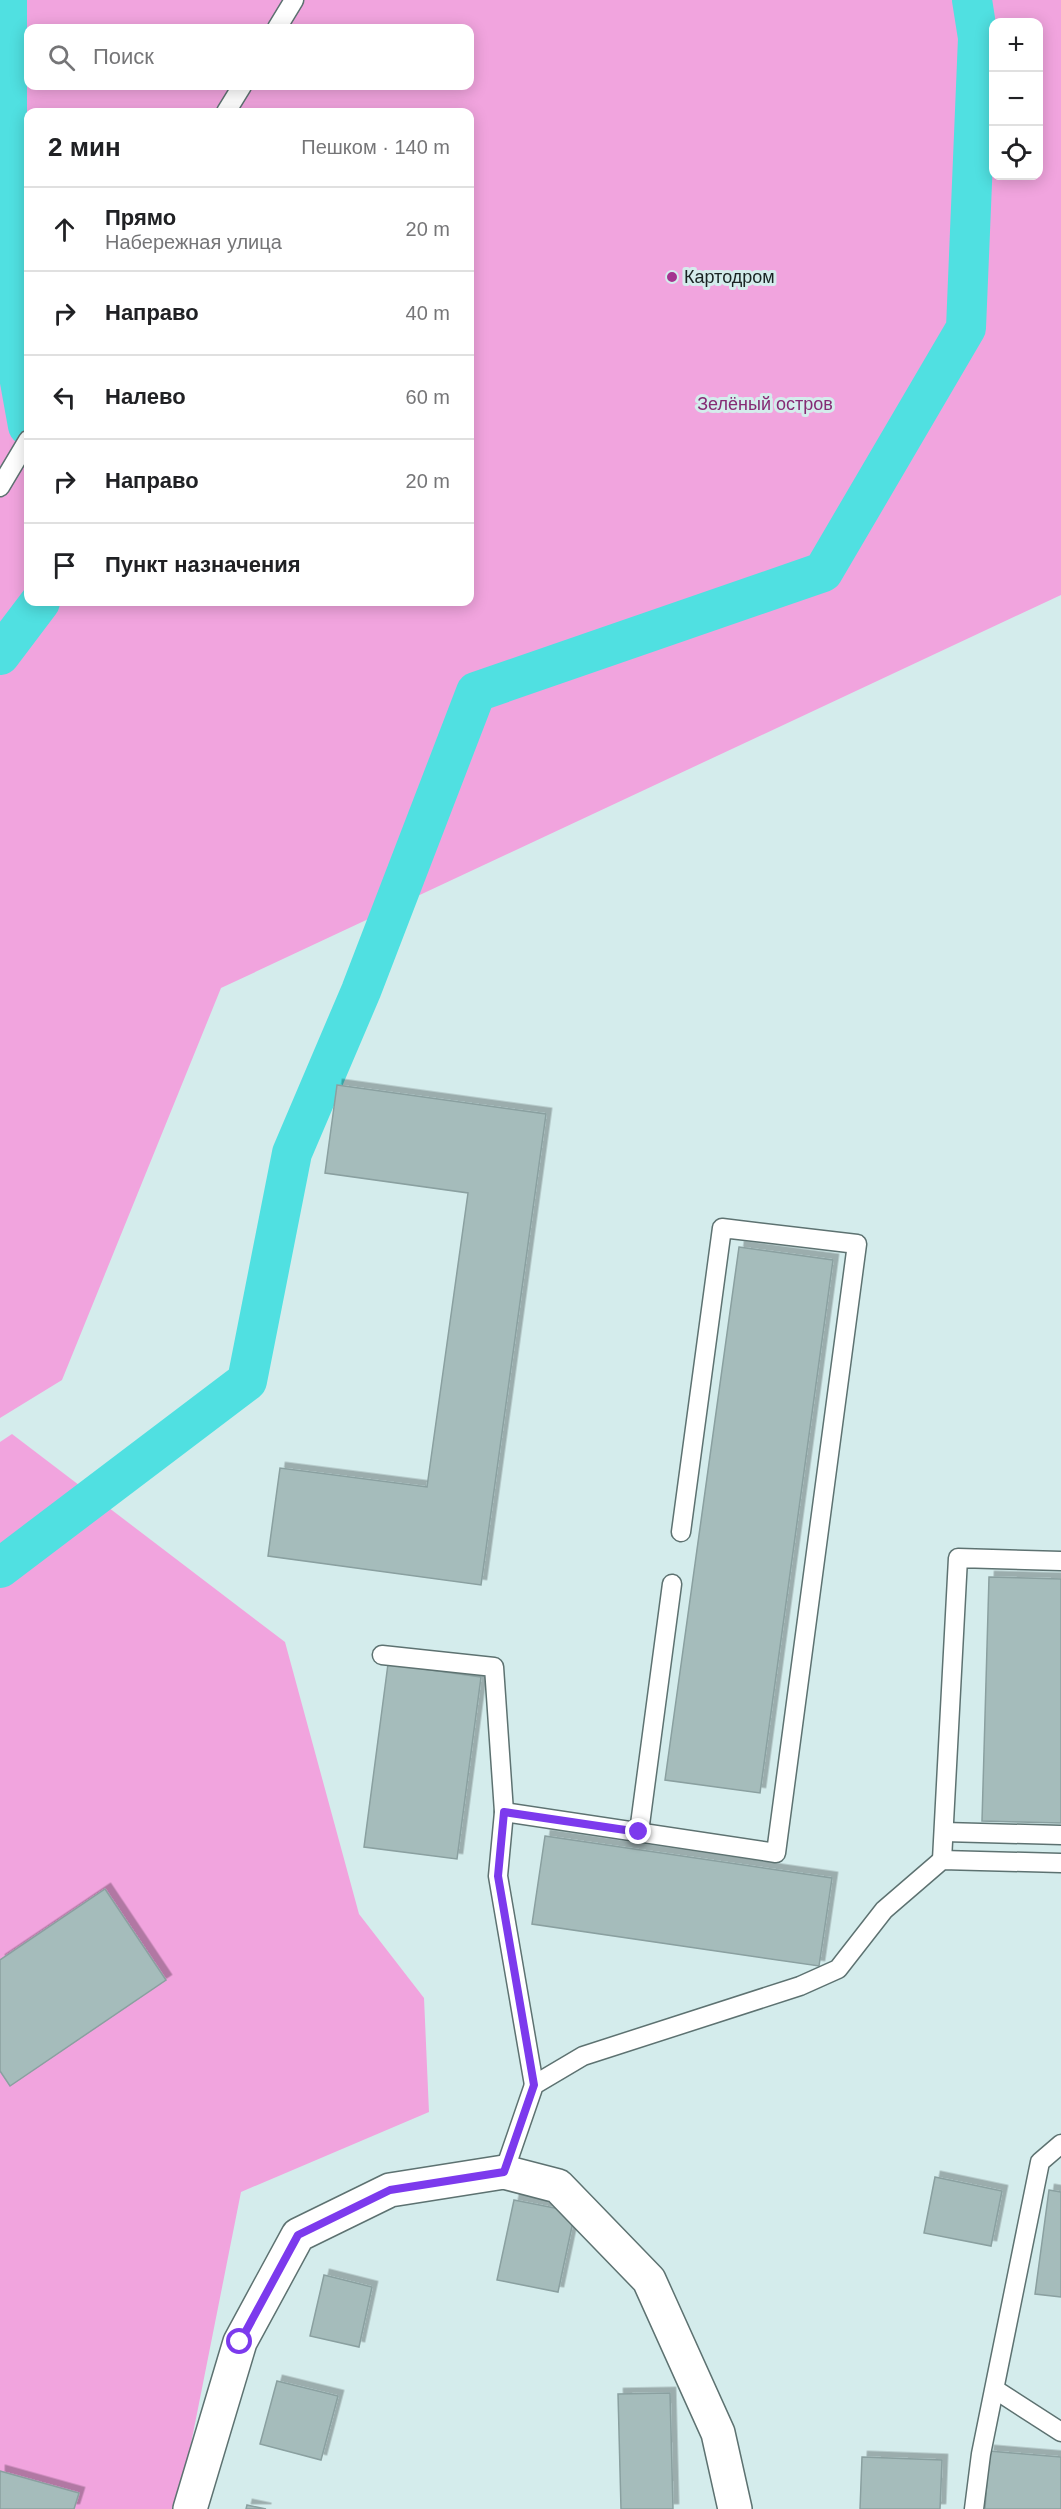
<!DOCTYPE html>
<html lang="ru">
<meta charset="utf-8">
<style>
body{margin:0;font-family:Arial,sans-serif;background:#f6f6f6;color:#202124}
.controls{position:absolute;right:18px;top:18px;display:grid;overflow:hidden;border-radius:12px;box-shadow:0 3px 15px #0003}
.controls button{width:54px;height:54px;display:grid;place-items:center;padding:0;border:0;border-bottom:2px solid #e0e0e0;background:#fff;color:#202124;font:30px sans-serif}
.stop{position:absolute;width:18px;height:18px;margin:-14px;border:4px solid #7c3aed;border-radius:50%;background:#fff}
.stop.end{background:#7c3aed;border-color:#fff;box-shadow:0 2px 6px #0008}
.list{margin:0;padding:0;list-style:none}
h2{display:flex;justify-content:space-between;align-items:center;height:78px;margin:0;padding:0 24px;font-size:26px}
h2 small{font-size:20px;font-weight:400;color:#757577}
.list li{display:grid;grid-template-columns:39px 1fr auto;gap:18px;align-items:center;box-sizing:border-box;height:84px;padding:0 24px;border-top:2px solid #e0e0e0}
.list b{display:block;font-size:22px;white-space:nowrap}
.list p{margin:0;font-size:20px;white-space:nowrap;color:#757577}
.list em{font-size:20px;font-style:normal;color:#757577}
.icon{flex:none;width:33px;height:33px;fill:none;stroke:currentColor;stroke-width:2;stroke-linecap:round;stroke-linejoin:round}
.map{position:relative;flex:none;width:1061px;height:2509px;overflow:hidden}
.search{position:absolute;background:#fff;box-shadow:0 3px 15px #0003;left:24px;top:24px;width:450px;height:66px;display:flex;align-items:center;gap:15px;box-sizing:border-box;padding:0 21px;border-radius:12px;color:#757577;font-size:22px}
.panel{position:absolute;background:#fff;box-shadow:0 3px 15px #0003;left:24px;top:108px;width:450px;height:498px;border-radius:12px}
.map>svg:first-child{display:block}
.green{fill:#f1a4de;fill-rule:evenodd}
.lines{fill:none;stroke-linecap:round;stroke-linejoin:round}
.canal{stroke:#50e0e1;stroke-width:40}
.building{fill:#a5bcbb;stroke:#8aa0a0;stroke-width:1.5;filter:url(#shadow)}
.service-casing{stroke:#5d7271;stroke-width:21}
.minor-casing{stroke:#5d7271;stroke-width:36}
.service{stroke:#fff;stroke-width:18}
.minor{stroke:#fff;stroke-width:33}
.route{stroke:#7c3aed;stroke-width:8}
.poi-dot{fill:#a4338f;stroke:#d4ecec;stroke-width:2}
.labels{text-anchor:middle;stroke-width:6;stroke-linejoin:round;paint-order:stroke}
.poi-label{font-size:18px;fill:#1a2323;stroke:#d4ecec;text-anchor:start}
.park-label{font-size:18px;fill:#852b74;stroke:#d4ecec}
</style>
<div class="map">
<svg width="1061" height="2509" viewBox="0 0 1061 2509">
<defs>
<filter id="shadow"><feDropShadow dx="5.5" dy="-5.5" stdDeviation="0" flood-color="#0004"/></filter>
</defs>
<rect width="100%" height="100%" fill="#d4ecec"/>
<g class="green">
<path d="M 0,0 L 1061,0 L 1061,595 L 221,988 L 62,1380 L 0,1418 ZM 994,22 L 1038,22 L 1038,176 L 994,176 ZM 28,28 L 470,28 L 470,86 L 28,86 ZM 28,112 L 470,112 L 470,602 L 28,602 Z"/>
<path d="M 12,1434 L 285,1642 L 359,1914 L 424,1998 L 429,2112 L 241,2192 L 178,2509 L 0,2509 L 0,1442 Z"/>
</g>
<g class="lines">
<g class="canal">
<path d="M 7,0 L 7,310 L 28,426"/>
<path d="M 0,655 L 40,602"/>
<path d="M 0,1568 L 247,1381 L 292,1153 L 361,991 L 476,692 L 823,572 L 966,328 L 978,38 L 972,0"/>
</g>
</g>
<g class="building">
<path d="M 337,1085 L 546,1114 L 481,1585 L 268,1556 L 280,1468 L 427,1487 L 468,1193 L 325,1173 Z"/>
<path d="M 739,1247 L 833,1260 L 760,1793 L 665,1780 Z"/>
<path d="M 989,1577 L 1061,1579 L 1061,1823 L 982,1821 Z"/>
<path d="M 388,1664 L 481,1677 L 457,1859 L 364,1847 Z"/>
<path d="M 545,1836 L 832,1878 L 819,1966 L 532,1924 Z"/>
<path d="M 105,1889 L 166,1980 L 10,2086 L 0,2071 L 0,1960 Z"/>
<path d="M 935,2177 L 1002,2191 L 991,2246 L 924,2233 Z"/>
<path d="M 1049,2190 L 1061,2192 L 1061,2297 L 1035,2294 Z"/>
<path d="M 514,2200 L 575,2212 L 558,2292 L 497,2280 Z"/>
<path d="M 324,2275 L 372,2287 L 359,2347 L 310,2336 Z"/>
<path d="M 277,2381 L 338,2396 L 321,2460 L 260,2444 Z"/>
<path d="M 670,2393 L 673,2509 L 621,2509 L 618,2394 Z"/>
<path d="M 989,2451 L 1061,2457 L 1061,2509 L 985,2509 Z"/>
<path d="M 862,2457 L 942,2460 L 940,2509 L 860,2509 Z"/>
<path d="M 0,2471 L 79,2493 L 74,2509 L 0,2509 Z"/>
<path d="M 247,2505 L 266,2509 L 246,2509 Z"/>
</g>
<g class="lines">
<defs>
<g id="service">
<path d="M 277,28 L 294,0"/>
<path d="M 226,112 L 242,86"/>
<path d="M 0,487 L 28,440"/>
<path d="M 382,1655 L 494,1667 L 504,1812 L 498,1876 L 534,2085"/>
<path d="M 504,1812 L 776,1853 L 857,1244 L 722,1228 L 681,1532"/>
<path d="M 639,1832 L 672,1584"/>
<path d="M 944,1832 L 1061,1835"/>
<path d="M 942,1860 L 958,1558 L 1061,1561"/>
<path d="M 504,2172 L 534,2085 L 583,2056 L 800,1986 L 838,1969 L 884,1910 L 942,1860 L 1061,1863"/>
<path d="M 996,2390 L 1061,2432"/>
<path d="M 974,2509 L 981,2454 L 1040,2162 L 1061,2144"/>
</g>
<path id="minor" d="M 190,2509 L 240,2342 L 298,2235 L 390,2190 L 504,2172 L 558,2186 L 649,2280 L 718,2433 L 735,2509"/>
</defs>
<use href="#service" class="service-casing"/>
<use href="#minor" class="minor-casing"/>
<use href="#service" class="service"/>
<use href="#minor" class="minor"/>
</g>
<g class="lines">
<path class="route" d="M 240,2342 L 298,2235 L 390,2190 L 504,2172 L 534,2085 L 498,1876 L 504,1812 L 639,1832"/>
</g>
<circle class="poi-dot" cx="672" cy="277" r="6"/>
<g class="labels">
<g class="poi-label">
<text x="684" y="283">Картодром</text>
</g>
<g class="park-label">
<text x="765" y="410">Зелёный остров</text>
</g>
</g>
</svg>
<div class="controls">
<button>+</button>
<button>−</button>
<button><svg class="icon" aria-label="locate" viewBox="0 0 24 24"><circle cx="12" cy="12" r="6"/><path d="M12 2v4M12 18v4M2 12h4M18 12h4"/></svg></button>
</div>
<div class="stop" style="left:240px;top:2342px"></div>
<div class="stop end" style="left:639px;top:1832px"></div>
<div class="search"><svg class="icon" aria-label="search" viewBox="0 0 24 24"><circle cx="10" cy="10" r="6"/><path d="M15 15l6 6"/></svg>Поиск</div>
<section class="panel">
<h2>2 мин<small>Пешком · 140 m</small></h2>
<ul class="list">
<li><svg class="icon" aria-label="ahead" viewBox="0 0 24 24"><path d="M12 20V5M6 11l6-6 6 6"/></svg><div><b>Прямо</b><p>Набережная улица</p></div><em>20 m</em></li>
<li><svg class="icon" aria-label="right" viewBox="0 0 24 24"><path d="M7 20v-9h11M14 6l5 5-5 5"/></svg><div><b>Направо</b></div><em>40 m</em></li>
<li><svg class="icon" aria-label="left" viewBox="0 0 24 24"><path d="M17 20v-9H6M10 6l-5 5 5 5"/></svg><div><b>Налево</b></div><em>60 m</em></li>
<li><svg class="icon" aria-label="right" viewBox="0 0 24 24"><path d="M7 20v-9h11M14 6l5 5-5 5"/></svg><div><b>Направо</b></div><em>20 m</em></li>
<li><svg class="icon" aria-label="arrive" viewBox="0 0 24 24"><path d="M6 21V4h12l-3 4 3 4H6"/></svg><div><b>Пункт назначения</b></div></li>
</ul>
</section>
</div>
